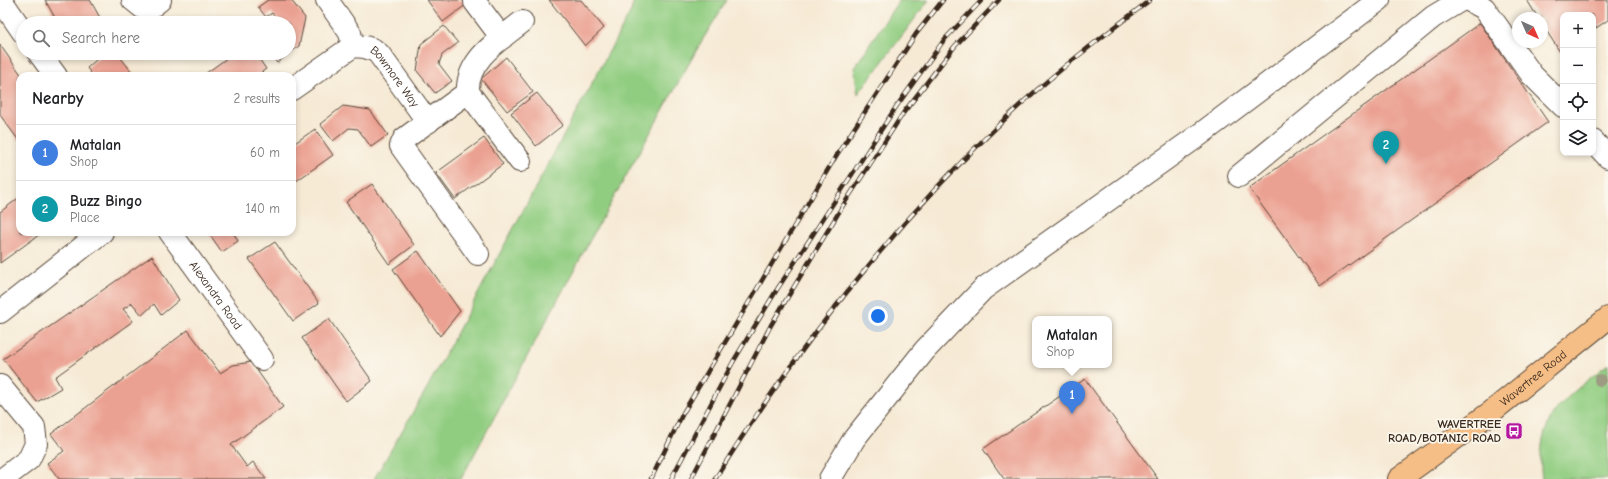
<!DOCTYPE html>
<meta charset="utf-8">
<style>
body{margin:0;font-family:"Comic Neue",sans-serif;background:#f2f2f2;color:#202124}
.controls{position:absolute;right:12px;top:12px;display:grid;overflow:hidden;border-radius:8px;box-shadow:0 2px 6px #0003}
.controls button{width:36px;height:36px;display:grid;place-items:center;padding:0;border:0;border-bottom:1px solid #e0e0e0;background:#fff;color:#202124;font:20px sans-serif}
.compass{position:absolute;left:1512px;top:12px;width:36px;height:36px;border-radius:50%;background:#fff;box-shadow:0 2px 6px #0003;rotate:135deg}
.you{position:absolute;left:878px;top:316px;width:14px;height:14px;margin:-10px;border:3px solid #fff;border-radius:50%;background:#1a73e8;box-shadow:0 0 0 6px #1a73e833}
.badge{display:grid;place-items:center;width:26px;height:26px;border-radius:50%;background:#ea580c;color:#fff;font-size:13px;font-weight:700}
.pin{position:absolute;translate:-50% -33px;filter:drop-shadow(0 1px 2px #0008)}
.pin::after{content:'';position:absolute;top:21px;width:14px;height:12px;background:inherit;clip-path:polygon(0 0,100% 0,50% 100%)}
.popup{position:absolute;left:1032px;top:316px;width:80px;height:52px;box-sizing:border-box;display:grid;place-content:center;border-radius:8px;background:#fff;filter:drop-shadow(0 1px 3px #0005);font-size:13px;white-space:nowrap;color:#757577}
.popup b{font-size:15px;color:#202124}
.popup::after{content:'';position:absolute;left:50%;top:100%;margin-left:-8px;border:8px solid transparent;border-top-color:#fff}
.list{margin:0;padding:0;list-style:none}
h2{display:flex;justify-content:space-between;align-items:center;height:52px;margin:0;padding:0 16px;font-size:17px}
h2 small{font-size:13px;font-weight:400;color:#757577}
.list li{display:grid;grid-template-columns:26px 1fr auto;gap:12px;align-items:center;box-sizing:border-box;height:56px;padding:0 16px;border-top:1px solid #e0e0e0}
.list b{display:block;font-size:15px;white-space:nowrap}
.list p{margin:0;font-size:13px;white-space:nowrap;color:#757577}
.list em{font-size:13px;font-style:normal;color:#757577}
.icon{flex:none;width:22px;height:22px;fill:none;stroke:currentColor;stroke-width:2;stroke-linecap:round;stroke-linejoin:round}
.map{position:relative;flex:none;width:1608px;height:479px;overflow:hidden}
.search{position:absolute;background:#fff;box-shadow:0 2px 6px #0003;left:16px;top:16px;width:280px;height:44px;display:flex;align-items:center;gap:10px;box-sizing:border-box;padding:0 14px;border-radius:22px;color:#757577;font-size:15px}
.panel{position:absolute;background:#fff;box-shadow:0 2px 6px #0003;left:16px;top:72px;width:280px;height:164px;border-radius:12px}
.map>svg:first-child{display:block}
.green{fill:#91cd81;stroke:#667c50}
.building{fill:#eba192}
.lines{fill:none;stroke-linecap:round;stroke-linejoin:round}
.minor-casing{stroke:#574739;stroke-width:24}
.major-casing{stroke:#574739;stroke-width:24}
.minor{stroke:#fff;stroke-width:22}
.major{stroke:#f5be86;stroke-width:22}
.rail-casing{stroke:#3b2a1e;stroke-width:4.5}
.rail{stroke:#fbf7ec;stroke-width:3;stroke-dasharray:9;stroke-linecap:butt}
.tree{fill:#9d9b81}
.labels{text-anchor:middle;stroke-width:3.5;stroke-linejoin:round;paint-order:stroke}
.street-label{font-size:12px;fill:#3b2a1e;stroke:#fbf7ec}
.poi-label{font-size:12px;font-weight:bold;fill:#3b2a1e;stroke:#fbf7ec;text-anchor:end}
</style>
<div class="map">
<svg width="1608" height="479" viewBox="0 0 1608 479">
<rect width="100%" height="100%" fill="#fbf7ec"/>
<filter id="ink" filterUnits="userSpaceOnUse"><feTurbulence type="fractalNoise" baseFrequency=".025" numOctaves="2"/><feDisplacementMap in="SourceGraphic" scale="8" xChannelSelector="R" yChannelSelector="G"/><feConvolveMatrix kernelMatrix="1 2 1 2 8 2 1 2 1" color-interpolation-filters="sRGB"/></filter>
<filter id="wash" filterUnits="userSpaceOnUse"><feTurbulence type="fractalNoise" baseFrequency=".012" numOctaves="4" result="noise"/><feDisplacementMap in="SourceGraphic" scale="16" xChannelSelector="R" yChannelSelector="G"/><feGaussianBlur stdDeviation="0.9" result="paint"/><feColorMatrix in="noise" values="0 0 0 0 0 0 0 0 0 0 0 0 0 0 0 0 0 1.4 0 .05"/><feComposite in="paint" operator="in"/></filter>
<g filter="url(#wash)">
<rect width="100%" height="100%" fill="#f6ead5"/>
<g class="green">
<path d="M 634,0 L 727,0 L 700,44 L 589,242 L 461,479 L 374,479 L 427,388 L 631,11 Z"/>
<path d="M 899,0 L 929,0 L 858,94 L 854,68 Z"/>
<path d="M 1608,364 L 1608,479 L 1542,479 C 1539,458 1541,435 1552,416 C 1561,400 1593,376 1608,364 Z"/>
</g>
<g id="blocks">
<g class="building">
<path d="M 45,0 L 90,0 L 103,23 L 58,23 Z"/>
<path d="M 268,0 L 291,0 L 305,18 L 299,46 L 277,63 L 269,53 L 289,53 L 289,23 L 280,23 L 272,13 L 266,17 L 258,7 Z"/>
<path d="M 427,0 L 470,0 L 471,1 L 443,22 Z"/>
<path d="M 549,0 L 581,0 L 604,28 L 585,46 Z"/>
<path d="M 1527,0 L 1608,0 L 1608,20 L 1593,30 L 1593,15 L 1563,15 L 1563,49 L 1560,52 L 1542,24 L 1542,18 L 1538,18 Z"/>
<path d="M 1480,23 L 1548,122 L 1320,286 L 1249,188 Z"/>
<path d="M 444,26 L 458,43 L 442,55 L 439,64 L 452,81 L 435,93 L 417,71 L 421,44 Z"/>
<path d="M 0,45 L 22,76 L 20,76 L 20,142 L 0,115 Z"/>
<path d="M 104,53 L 117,53 L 135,76 L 93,76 L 87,68 Z"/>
<path d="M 234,53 L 255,53 L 266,69 L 256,76 L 202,76 Z"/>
<path d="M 506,57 L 533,92 L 507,111 L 481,79 Z"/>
<path d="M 537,93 L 563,125 L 536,146 L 511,113 Z"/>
<path d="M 343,106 L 370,110 L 388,135 L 371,147 L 358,129 L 349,128 L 333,141 L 320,124 Z"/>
<path d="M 315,129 L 333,155 L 292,184 L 292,145 Z"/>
<path d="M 484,138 L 503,164 L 455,199 L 436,173 Z"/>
<path d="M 372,184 L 414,245 L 389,264 L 346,202 Z"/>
<path d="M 20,197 L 20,232 L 43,232 L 0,263 L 0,212 Z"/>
<path d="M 208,232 L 233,232 L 238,241 L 222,252 Z"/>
<path d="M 275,242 L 319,303 L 293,321 L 249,259 Z"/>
<path d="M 418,251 L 460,311 L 440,336 L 393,269 Z"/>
<path d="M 152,256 L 179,300 L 161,315 L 154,304 L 142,315 L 132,303 L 123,309 L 133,321 L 55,377 L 61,388 L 37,402 L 3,359 Z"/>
<path d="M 329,319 L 372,381 L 346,401 L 302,338 Z"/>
<path d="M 188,330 L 220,373 L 233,365 L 251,362 L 283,407 L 231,445 L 247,467 L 253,462 L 266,479 L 59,479 L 47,463 L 64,451 L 51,434 Z"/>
<path d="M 1085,379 L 1158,479 L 1004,479 L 983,449 Z"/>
</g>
</g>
</g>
<g filter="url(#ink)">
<use href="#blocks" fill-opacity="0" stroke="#574739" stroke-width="1"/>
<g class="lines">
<defs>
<g id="minor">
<path d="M 1,0 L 23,32"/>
<path d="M 133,0 L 143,8 L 151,7 L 160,0"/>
<path d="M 327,0 L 350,33 L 353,46"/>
<path d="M 1468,0 L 1484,8 L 1532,75 L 1563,106"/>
<path d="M 475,2 L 502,38"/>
<path d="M 39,53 L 56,76"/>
<path id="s1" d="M 292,89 L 353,46 L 365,47 L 374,50 L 379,54 L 428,122"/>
<path d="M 468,92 L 404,139 L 401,146 L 478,254"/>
<path d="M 1593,141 L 1608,157"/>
<path d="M 520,161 L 468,92 C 466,60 499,40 522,22"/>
<path d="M 1239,176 L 1433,17 L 1461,0"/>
<path id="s2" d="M 170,232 L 262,359"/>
<path d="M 0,312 L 102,232"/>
<path d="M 0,386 L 34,427 L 36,444 L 29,459 L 3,479"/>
<path d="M 830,479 L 854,439 L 925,350 L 983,289 L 1202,133 L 1379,0"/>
</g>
<g id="major">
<path id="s3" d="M 1399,479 L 1490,413 L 1608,318"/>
</g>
</defs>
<use href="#minor" class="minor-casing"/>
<use href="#major" class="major-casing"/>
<use href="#minor" class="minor"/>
<use href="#major" class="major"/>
<defs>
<g id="rail">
<path d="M 651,479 L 683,413 L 836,156 L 916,34 L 943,0"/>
<path d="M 671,479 L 733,362 L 776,291 L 896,107 L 944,40 L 982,0"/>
<path d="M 691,479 L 771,325 L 842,207 L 904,112 L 955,46 L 999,0"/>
<path d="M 715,479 C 797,348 893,225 1006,118 C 1051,75 1101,38 1150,0"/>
</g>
</defs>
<use href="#rail" class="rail-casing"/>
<use href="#rail" class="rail"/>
</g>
<circle class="tree" cx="1600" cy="380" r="6"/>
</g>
<defs>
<symbol id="bus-square" viewBox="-11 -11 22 22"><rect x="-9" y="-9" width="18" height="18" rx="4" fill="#b5179e" stroke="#fbf7ec"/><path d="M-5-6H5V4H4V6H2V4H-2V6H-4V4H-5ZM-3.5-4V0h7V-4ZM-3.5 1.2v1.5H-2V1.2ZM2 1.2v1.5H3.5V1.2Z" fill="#fff"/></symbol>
</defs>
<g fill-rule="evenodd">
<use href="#bus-square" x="1504" y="421" width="20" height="20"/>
</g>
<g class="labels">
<g class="street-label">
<text dy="4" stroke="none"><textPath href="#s1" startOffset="130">Bowmore Way</textPath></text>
<text dy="4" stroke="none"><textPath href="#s2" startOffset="78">Alexandra Road</textPath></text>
<text dy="4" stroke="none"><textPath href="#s3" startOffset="168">Wavertree Road</textPath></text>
</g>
<g class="poi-label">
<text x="1501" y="428">WAVERTREE<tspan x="1501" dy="14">ROAD/BOTANIC ROAD</tspan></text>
</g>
</g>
</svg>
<div class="controls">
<button>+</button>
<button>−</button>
<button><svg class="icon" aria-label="locate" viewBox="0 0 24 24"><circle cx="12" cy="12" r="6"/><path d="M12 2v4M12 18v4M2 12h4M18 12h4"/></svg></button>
<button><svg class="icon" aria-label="layers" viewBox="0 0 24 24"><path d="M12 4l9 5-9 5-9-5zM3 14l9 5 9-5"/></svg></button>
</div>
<svg class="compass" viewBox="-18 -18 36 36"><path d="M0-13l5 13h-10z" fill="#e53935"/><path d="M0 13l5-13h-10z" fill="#757577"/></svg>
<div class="you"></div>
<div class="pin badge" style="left:1072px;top:414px;background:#3f7fe0">1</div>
<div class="popup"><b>Matalan</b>Shop</div>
<div class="pin badge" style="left:1386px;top:164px;background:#0f9aa8">2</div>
<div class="search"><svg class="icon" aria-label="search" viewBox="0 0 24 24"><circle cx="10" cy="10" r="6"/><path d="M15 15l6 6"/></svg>Search here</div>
<section class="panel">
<h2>Nearby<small>2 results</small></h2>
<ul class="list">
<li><span class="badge" style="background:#3f7fe0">1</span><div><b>Matalan</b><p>Shop</p></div><em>60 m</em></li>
<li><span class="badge" style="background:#0f9aa8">2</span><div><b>Buzz Bingo</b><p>Place</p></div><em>140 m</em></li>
</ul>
</section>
</div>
